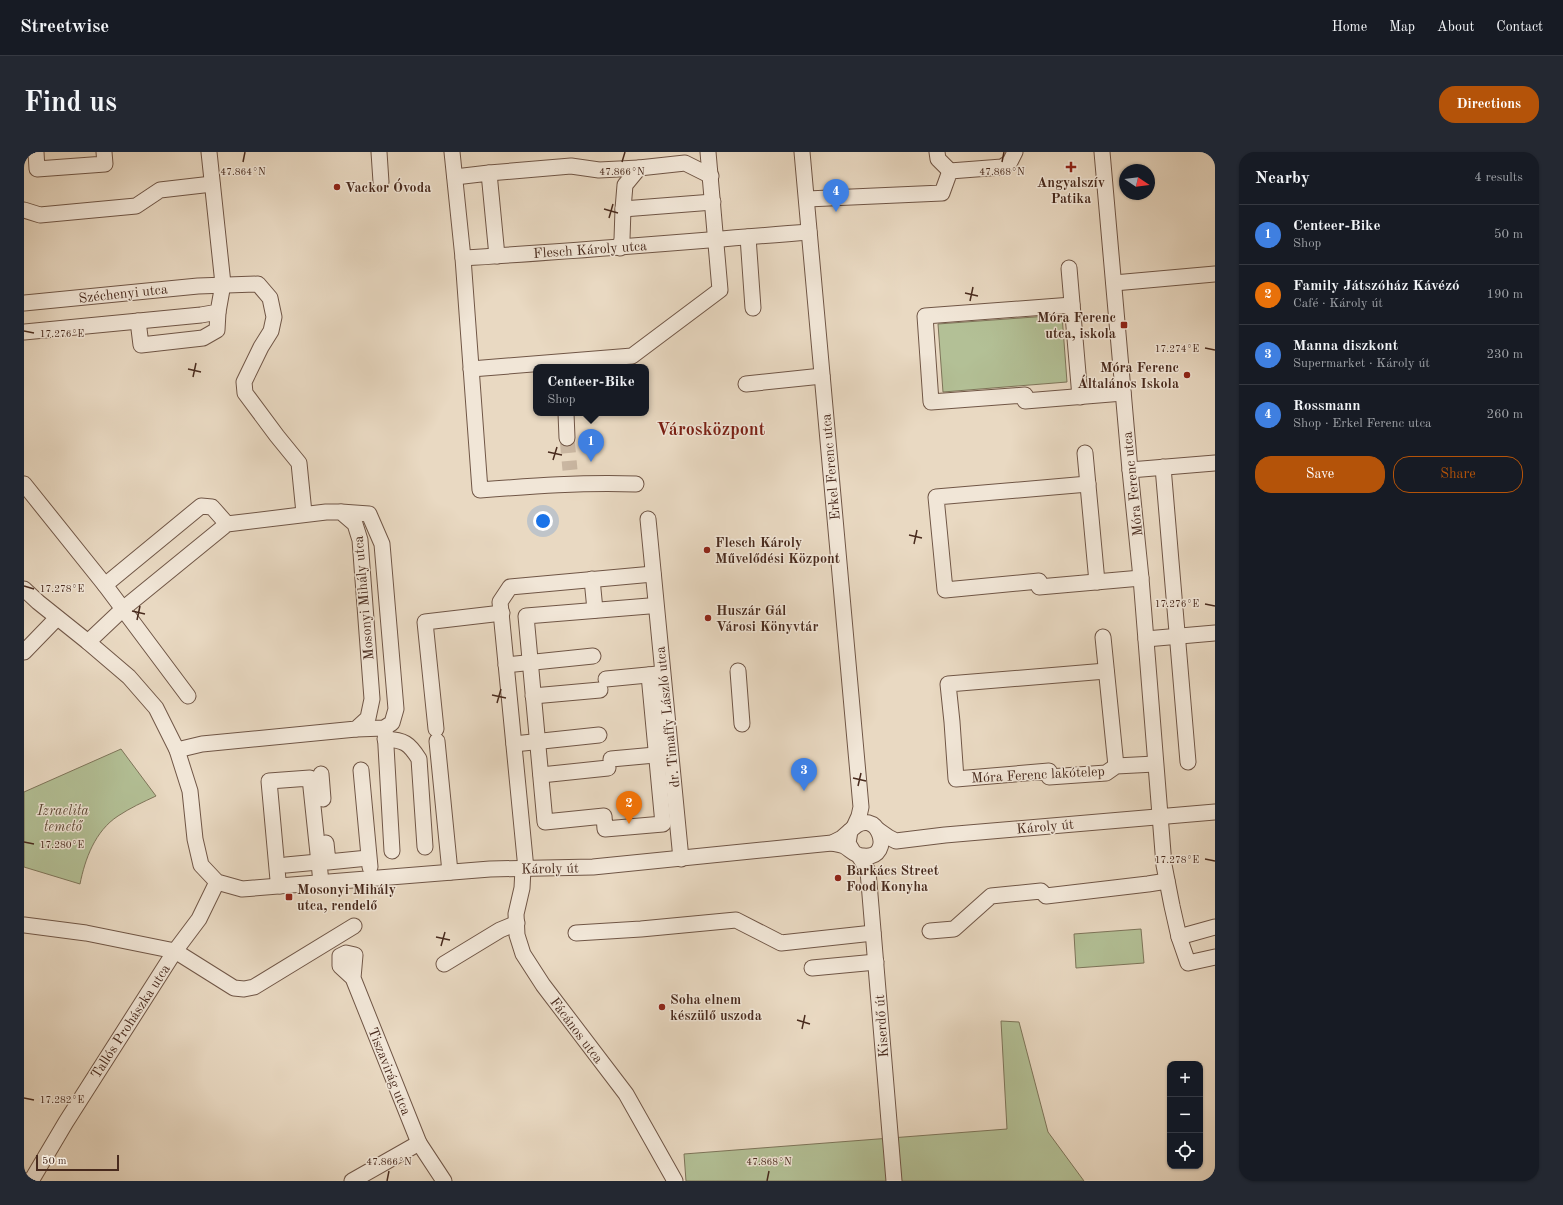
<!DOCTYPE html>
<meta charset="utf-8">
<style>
body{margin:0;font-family:"Old Standard TT",serif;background:#242831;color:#f1f3f6}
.controls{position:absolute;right:12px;bottom:12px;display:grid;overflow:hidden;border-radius:8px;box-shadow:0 1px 3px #0004}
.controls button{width:36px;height:36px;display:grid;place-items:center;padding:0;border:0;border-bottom:1px solid #363941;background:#171b24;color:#f1f3f6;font:20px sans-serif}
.compass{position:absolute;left:1095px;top:12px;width:36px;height:36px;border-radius:50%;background:#171b24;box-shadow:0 1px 3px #0004;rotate:103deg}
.scale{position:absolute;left:12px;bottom:10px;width:83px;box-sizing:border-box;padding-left:4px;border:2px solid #482a1d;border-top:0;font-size:11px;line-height:14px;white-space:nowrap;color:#482a1d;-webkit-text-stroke:3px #f1e6d7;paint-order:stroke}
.you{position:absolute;left:519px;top:369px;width:14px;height:14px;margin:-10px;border:3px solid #fff;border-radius:50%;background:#1a73e8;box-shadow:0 0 0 6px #1a73e833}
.badge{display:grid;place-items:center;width:26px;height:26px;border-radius:50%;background:#b45309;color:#fff;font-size:13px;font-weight:700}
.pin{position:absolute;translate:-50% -33px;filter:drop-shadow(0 1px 2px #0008)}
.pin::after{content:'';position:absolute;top:21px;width:14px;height:12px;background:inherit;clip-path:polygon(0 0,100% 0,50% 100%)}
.popup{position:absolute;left:509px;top:212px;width:116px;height:52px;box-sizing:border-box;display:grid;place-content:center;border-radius:8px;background:#171b24;filter:drop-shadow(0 1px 3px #0005);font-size:13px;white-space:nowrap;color:#9ea1a6}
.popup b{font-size:15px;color:#f1f3f6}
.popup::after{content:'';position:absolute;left:50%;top:100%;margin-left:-8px;border:8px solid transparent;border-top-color:#171b24}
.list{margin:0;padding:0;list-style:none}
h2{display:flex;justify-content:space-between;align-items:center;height:52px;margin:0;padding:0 16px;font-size:17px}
h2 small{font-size:13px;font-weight:400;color:#9ea1a6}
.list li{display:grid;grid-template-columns:26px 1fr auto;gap:12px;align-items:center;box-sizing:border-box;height:60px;padding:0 16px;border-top:1px solid #363941}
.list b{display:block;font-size:15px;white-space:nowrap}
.list p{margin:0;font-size:13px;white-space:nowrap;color:#9ea1a6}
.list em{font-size:13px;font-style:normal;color:#9ea1a6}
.actions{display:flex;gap:8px;padding:12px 16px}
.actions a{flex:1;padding:9px 0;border:1px solid #b45309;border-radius:16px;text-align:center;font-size:14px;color:#b45309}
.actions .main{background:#b45309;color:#fff}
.icon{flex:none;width:22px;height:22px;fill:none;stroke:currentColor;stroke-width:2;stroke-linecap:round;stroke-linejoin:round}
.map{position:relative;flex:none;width:1191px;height:1029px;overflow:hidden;border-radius:16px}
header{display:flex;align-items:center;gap:24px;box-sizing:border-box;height:56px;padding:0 20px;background:#171b24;border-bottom:1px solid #363941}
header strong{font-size:19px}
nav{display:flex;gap:22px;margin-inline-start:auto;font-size:14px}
.intro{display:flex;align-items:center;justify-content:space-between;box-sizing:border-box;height:96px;padding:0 24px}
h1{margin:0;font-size:28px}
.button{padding:10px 18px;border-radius:16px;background:#b45309;color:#fff;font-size:14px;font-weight:700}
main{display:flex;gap:24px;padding:0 24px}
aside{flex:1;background:#171b24;border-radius:16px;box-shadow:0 1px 3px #0004}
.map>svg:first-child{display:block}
.green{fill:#b3c096;stroke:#7e755a}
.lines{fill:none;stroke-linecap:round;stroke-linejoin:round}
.minor-tunnel{stroke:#c9b6a1;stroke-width:15;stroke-dasharray:15 8;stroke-linecap:butt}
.minor-casing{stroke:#705646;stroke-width:17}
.minor{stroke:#f1e6d7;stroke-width:15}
.ticks{fill:none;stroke:#482a1d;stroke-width:1.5}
.poi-dot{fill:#8f2418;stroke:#f1e6d7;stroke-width:1.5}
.labels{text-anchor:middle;stroke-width:3;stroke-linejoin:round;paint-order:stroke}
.poi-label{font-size:14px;font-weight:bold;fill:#482a1d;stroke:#f1e6d7;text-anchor:start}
.street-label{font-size:14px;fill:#482a1d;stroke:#f1e6d7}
.park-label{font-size:14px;font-style:italic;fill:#5d4835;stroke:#f1e6d7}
.district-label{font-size:18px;font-weight:bold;fill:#7a1f14;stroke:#f1e6d7}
.ticks-label{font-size:10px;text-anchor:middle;fill:#482a1d;stroke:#f1e6d7;stroke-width:3;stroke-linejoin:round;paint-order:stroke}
</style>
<header>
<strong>Streetwise</strong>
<nav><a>Home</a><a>Map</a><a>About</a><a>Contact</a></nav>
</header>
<div class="intro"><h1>Find us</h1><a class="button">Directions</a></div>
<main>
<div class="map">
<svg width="1191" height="1029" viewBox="0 0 1191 1029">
<rect width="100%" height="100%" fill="#e9d9c2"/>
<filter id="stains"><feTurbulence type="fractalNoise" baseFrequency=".005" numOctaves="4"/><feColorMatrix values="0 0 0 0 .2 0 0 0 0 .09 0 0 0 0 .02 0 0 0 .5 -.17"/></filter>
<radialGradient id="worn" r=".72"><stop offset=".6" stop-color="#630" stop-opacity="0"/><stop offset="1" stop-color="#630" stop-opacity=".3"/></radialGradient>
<g class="green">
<path d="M 1038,163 L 1043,230 L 919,240 L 914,172 Z"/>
<path d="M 97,597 L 132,644 C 119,650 106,656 94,664 C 71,679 61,707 56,732 L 0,715 L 0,640 Z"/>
<path d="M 1117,777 L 1120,811 L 1052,816 L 1050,782 Z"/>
<path d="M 977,869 L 995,870 L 1024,980 L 1060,1029 L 662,1029 L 660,1002 L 983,977 Z"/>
</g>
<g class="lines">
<path class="minor-tunnel" d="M 543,286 L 546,318"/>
<defs>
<g id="minor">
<path d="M 12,0 L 13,17 L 81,12 L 80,0"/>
<path d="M 355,0 L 357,30"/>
<path d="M 428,0 L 439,106 L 456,338 C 508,334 560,330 612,332"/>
<path d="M 778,0 L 837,655 L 835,664 L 830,675"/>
<path d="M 913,0 L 914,7 L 926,19"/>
<path d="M 1078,0 L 1106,318 L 1117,426 L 1140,713 L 1148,754 L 1155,785 L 1191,775"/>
<path d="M 465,21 L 547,14 L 575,18 L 615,16"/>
<path d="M 431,25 L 465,21 L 473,104"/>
<path d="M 783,47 L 918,41 L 926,19 L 978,15 L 986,10 L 991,0"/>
<path d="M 599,57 L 689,50"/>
<path d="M 0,58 L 16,63 L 112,54 L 136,38 L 188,32"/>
<path d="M 724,85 L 729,156"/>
<path d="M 596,96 L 598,87 L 599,57 L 601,33 L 615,16 L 661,11 L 687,24"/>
<path d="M 439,106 C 555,99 670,89 785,80"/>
<path d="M 1045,116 L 1056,245"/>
<path d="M 1090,131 L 1191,122"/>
<path d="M 0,151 L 174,134 L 234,132 L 246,146 L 250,165 L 247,179 L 237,195 L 220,230 L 221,241 L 253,284 L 275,311 L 280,361"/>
<path d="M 1048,153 L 901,164 L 907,250 L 1001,243 L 1001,249 L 1099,241"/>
<path d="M 114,169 L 117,193 L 179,186 L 193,178 L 194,160"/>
<path d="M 0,180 L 177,163 L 194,160 L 199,132 L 185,0"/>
<path d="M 447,217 L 608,204 L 696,138 L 684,0"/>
<path d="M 722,232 L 798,224"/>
<path d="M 542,261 L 543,286"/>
<path d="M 1061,301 L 1073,430"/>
<path d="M 1139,315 L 1164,610"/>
<path d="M 1106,318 L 1191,311"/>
<path d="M 0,332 L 81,433"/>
<path d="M 1064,332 L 912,345 L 921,438 L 1015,429 L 1015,435 L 1117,426"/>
<path d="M 317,360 L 345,362 L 358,392 L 372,557 L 368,571 L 360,576 L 332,577"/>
<path d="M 624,367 L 657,707"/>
<path d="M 568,427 L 571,458"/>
<path d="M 0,437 L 14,450 L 64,490 L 105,525 L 132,556 L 153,598 L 166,639 L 171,687 L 177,713 L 193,730 L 218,737 L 466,717 L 569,715 L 808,691 L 818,686 L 826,679"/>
<path d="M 625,454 L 502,464 L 521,670 L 580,664 L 581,677 L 639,672 L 625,523"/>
<path d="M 1079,485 L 1092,614"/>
<path d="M 1122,487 L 1191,481"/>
<path d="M 64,490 L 100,456 L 203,372 L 302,360 L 317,360 L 331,372 L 336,388 L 348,547 L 344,566 L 332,577 L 178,592 L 153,598"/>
<path d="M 0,500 L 33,466"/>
<path d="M 482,513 L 569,504"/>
<path d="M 714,519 L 718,572"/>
<path d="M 1082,519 L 924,532 L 928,570 L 932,627 L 1025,619 L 1025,625 L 1082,621 L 1092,614 L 1131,612"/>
<path d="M 582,527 L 634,522"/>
<path d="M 164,544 L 81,433 L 177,354 L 188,355 L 203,372"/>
<path d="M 509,544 L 576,538"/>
<path d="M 361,577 L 368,699"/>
<path d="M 412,577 L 401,470 L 478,461"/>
<path d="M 361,587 C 380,588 385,591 395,607 L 401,695"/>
<path d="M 413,589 L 426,720"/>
<path d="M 490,592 L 575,583"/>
<path d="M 587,607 L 642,602"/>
<path d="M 337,618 L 346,715"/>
<path d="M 297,622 L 299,647"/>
<path d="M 517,623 L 584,616"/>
<path d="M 854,678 L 864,685 L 872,689 L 921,683 L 1191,660"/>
<path d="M 302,691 L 304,710 L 344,706"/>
<path d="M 808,691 C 812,692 816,692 820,694 C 826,697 831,704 839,704 C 873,708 853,649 826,679 L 824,691 L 830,701"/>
<path d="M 835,704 L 844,719 L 870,1029"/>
<path d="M 262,713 L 294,710"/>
<path d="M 499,717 L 498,736 L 492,762 L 493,783 L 499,802 L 519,833 L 602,942 L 651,1029"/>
<path d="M 502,717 L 476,450 L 486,435 L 629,422"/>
<path d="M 256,734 L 254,728 L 245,629 L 286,626 L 297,730"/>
<path d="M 0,773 L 62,781 L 151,799 L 210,836 L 220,837 L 230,835 L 330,774"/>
<path d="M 906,779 L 930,777 L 967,744 L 1017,739 L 1022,744 L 1124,732 L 1143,729"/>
<path d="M 552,781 L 617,777 L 712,768 L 757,791 L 849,781"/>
<path d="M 1155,785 L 1164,811 L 1191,805"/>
<path d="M 420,812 L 476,778 L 493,771"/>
<path d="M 788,816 L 852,810"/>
<path d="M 329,826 L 316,814 L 316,804 L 322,801 L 331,803 L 329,826 L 395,991 L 420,1029"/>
<path d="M 7,1029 L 42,970 L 151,799 L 175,767 L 193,730"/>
<path d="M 328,1029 L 395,991"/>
</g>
</defs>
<use href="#minor" class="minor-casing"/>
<use href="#minor" class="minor"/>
</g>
<path class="ticks" d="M 219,10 L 221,0M 598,10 L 601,0M 978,10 L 980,0M 580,57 L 594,61M 585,66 L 589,52M 941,141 L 954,144M 946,149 L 949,135M 0,179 L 10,181M 1181,196 L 1191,198M 164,217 L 177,220M 169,225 L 172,211M 524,300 L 538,303M 529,308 L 533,295M 885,383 L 898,386M 890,392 L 893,378M 0,434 L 10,437M 1181,452 L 1191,454M 108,459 L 121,462M 113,468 L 116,454M 468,543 L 482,546M 473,551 L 477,537M 829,626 L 842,629M 834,634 L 837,621M 0,690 L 10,692M 1181,707 L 1191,709M 412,785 L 426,788M 417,794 L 421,780M 773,868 L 786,872M 778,877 L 781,863M 0,946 L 10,948M 363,1029 L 365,1019M 743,1029 L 745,1019"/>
<g class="poi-dot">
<path d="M1045 9h4v4h4v4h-4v4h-4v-4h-4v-4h4z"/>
<circle cx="313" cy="35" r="4"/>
<rect x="1096" y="169" width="8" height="8" rx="2"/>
<circle cx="1163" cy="223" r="4"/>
<circle cx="683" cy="398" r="4"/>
<circle cx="684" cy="466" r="4"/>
<circle cx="814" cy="726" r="4"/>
<rect x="261" y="741" width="8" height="8" rx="2"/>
<circle cx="638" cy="855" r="4"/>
</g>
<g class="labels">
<g class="poi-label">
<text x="1047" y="35" text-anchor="middle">Angyalszív<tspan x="1047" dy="16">Patika</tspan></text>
<text x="321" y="40">Vackor Óvoda</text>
<text x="1092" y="170" text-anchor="end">Móra Ferenc<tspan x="1092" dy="16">utca, iskola</tspan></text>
<text x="1155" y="220" text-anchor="end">Móra Ferenc<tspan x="1155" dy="16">Általános Iskola</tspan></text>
<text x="691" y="395">Flesch Károly<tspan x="691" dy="16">Művelődési Központ</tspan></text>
<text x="692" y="463">Huszár Gál<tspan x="692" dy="16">Városi Könyvtár</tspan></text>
<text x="822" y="723">Barkács Street<tspan x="822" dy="16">Food Konyha</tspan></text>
<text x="273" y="742">Mosonyi Mihály<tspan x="273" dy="16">utca, rendelő</tspan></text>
<text x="646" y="852">Soha elnem<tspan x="646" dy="16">készülő uszoda</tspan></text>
</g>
<g class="street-label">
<text transform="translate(566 97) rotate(-4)" y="5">Flesch Károly utca</text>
<text transform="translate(99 141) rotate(-6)" y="5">Széchenyi utca</text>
<text transform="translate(806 315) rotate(-95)" y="5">Erkel Ferenc utca</text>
<text transform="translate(1108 332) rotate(-96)" y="5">Móra Ferenc utca</text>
<text transform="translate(339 446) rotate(-95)" y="5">Mosonyi Mihály utca</text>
<text transform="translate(643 565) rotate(-96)" y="5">dr. Timaffy László utca</text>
<text transform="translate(1014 622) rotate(-3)" y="5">Móra Ferenc lakótelep</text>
<text transform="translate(1021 674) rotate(-5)" y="5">Károly út</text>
<text transform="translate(526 716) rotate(-1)" y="5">Károly út</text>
<text transform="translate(106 869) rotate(-57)" y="5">Tallós Prohászka utca</text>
<text transform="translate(857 874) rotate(-94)" y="5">Kiserdő út</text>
<text transform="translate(553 878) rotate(53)" y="5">Fácános utca</text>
<text transform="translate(366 919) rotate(68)" y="5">Tiszavirág utca</text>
</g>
<g class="park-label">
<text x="39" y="663">Izraelita<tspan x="39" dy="16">temető</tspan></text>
</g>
<g class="district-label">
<text x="687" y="283">Városközpont</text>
</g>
</g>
<g class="ticks-label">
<text x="219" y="23">47.864°N</text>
<text x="598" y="23">47.866°N</text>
<text x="978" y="23">47.868°N</text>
<text x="38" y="185">17.276°E</text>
<text x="1153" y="200">17.274°E</text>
<text x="38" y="440">17.278°E</text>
<text x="1153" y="455">17.276°E</text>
<text x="38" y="696">17.280°E</text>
<text x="1153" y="711">17.278°E</text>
<text x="38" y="951">17.282°E</text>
<text x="365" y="1013">47.866°N</text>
<text x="745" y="1013">47.868°N</text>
</g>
<rect width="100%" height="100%" filter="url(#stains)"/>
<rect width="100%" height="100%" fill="url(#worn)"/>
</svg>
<div class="controls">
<button>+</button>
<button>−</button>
<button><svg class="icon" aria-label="locate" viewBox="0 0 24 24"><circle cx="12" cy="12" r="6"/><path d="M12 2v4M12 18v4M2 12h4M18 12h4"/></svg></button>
</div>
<svg class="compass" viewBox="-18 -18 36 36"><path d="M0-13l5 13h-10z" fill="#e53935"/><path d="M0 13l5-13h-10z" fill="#9ea1a6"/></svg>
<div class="scale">50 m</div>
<div class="you"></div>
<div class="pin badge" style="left:567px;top:310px;background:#3f7fe0">1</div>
<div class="popup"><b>Centeer-Bike</b>Shop</div>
<div class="pin badge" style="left:605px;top:672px;background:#e8710a">2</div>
<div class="pin badge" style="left:780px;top:639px;background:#3f7fe0">3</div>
<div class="pin badge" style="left:812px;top:60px;background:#3f7fe0">4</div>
</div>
<aside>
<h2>Nearby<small>4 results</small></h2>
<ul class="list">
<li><span class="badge" style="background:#3f7fe0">1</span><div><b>Centeer-Bike</b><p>Shop</p></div><em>50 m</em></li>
<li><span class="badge" style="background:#e8710a">2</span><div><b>Family Játszóház Kávézó</b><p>Café · Károly út</p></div><em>190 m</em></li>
<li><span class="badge" style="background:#3f7fe0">3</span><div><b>Manna diszkont</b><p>Supermarket · Károly út</p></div><em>230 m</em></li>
<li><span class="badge" style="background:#3f7fe0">4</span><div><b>Rossmann</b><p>Shop · Erkel Ferenc utca</p></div><em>260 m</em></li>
</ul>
<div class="actions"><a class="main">Save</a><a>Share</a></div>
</aside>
</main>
